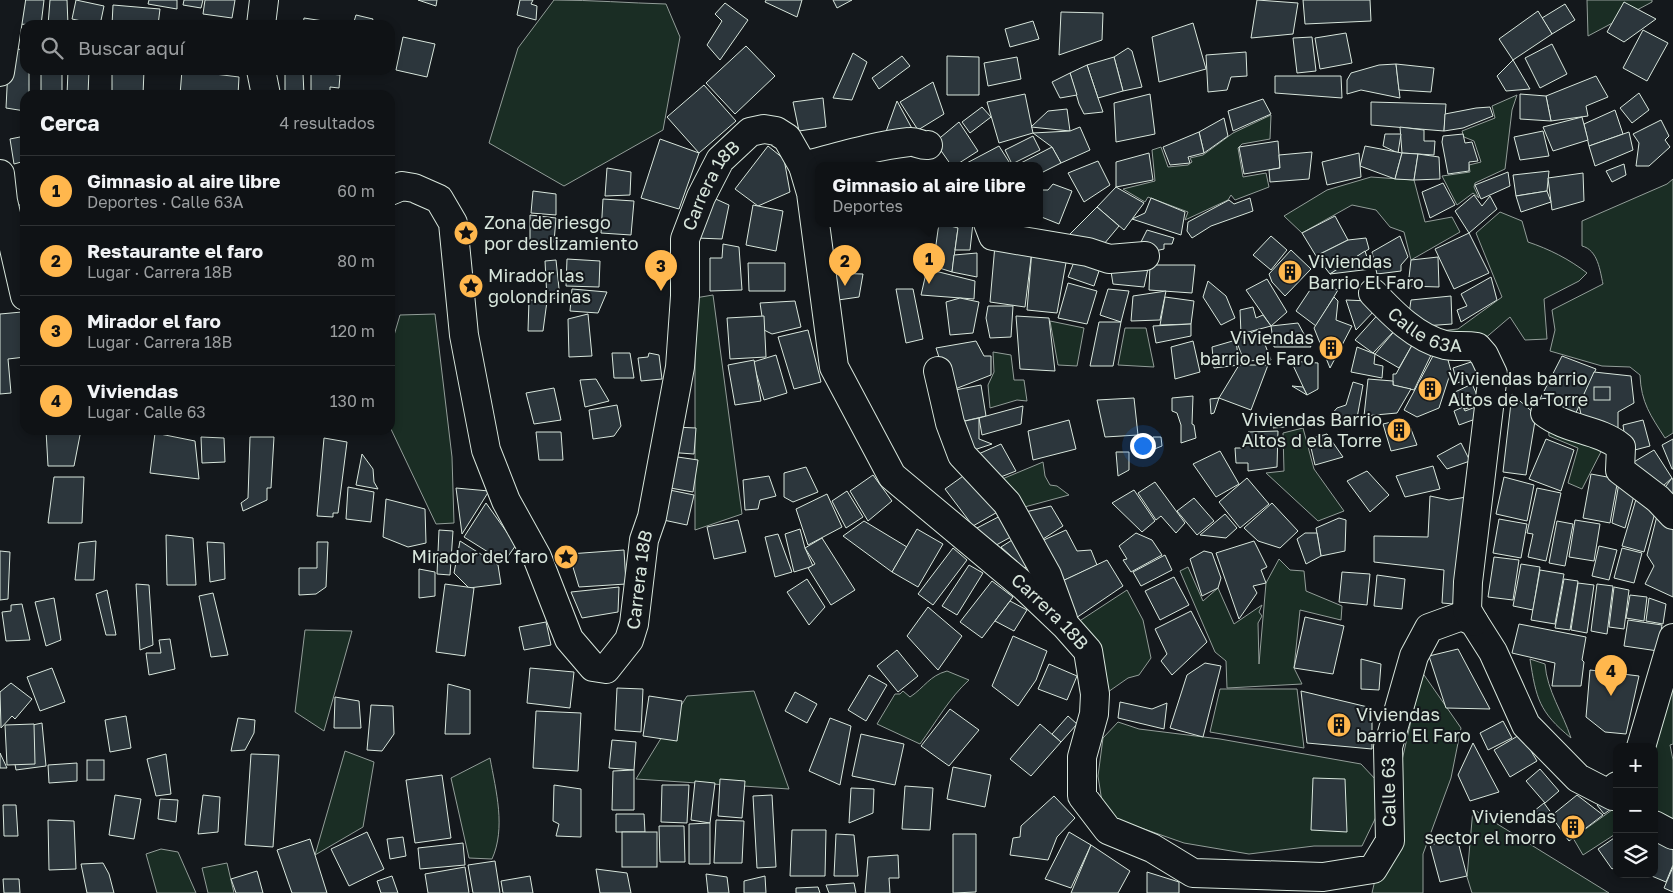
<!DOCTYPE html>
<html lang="es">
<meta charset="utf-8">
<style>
body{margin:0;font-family:"Golos Text",sans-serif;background:#1d2022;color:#f1f3f6}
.controls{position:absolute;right:15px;bottom:15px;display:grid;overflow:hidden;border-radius:10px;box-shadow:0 2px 8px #0003}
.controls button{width:45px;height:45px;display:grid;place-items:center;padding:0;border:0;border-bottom:1px solid #2f3234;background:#0f1215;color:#f1f3f6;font:25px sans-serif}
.you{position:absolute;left:1142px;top:445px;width:18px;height:18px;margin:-12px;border:4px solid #fff;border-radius:50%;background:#1a73e8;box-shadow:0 0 0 8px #1a73e833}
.badge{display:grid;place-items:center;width:32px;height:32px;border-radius:50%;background:#ffb74d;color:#111;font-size:16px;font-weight:700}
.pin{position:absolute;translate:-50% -41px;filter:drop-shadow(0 1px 2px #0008)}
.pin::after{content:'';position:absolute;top:26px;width:18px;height:15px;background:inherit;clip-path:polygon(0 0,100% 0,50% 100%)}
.popup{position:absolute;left:815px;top:162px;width:228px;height:65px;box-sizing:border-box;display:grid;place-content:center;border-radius:10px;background:#0f1215;filter:drop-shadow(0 1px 4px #0005);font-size:16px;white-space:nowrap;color:#9b9ea0}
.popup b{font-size:19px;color:#f1f3f6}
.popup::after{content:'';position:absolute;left:50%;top:100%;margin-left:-10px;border:10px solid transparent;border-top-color:#0f1215}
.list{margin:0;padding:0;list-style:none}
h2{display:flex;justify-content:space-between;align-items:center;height:65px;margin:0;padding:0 20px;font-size:21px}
h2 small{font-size:16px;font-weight:400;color:#9b9ea0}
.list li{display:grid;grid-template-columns:32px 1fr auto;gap:15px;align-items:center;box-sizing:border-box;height:70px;padding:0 20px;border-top:1px solid #2f3234}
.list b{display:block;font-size:19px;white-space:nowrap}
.list p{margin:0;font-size:16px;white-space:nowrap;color:#9b9ea0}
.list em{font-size:16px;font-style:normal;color:#9b9ea0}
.icon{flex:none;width:28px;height:28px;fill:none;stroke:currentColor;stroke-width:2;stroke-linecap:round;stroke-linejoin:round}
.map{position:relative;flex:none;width:1673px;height:893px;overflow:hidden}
.search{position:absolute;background:#0f1215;box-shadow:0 2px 8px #0003;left:20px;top:20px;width:375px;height:55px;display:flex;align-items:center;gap:12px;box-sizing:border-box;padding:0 18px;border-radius:15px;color:#9b9ea0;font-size:19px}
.panel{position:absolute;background:#0f1215;box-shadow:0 2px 8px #0003;left:20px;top:90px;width:375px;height:345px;border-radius:15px}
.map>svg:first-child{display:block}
.green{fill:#1a2d24;stroke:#939e99}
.building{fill:#2c363c;stroke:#d8e6dc}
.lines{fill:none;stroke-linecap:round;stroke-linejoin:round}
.minor-casing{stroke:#d8e6dc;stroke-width:30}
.minor{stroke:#14181c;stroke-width:28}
.labels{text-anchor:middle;stroke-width:4;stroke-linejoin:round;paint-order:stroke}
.street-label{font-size:18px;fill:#d8e6dc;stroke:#14181c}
.poi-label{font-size:18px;fill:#d8e6dc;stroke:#14181c;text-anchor:start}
</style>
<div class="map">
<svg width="1673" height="893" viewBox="0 0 1673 893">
<rect width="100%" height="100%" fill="#14181c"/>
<g class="green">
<path d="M 554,0 C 592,0 629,3 666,4 L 680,37 L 663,130 L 564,186 L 489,143 L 518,48 Z"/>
<path d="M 1587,0 L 1652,0 L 1652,2 L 1588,36 Z"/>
<path d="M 1517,95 L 1512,110 L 1505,169 L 1475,183 L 1474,187 L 1479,198 L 1473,193 L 1457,205 L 1442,176 L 1470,172 L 1469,165 L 1481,162 L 1474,141 L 1464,137 L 1462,131 L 1495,118 L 1492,106 Z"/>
<path d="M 1271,115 L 1270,139 L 1242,144 L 1238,148 L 1243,177 L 1266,173 L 1269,187 L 1235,200 L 1231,195 L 1228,200 L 1185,220 L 1188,212 L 1148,197 L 1145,202 L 1123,189 L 1155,181 L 1152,150 L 1161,147 L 1168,167 L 1188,165 L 1192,162 L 1190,158 L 1203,155 L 1233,133 Z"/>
<path d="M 1371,177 L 1414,180 L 1425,222 L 1452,217 L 1460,232 L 1411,260 L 1404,232 L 1390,227 L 1376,210 L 1352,205 L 1302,233 L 1284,216 L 1327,190 Z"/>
<path d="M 1673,179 L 1673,433 L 1665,438 C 1651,416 1641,403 1640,375 L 1630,367 L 1602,366 L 1550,351 L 1555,330 L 1552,310 L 1603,284 C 1600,271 1598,250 1582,246 L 1582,221 L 1667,184 Z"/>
<path d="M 1500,212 L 1522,221 L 1528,242 C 1549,249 1569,259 1587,273 L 1579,281 L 1544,299 L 1547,339 L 1525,340 L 1510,317 L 1476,346 L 1429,332 L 1458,329 L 1502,297 L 1476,233 Z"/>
<path d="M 713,295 L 742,514 L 695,530 L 695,298 Z"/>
<path d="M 435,314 L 452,457 L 454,523 L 436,524 L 390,427 L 390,349 L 400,315 Z"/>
<path d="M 1050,321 L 1084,328 L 1077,366 L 1058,365 Z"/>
<path d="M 1125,328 L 1146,328 L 1154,367 L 1118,365 Z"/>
<path d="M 993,352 L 1011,355 L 1014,380 L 1024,380 L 1027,401 L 1017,400 L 990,408 L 988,385 L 994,372 Z"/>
<path d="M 1548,422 L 1606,442 L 1582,489 L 1568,483 L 1578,448 L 1549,436 Z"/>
<path d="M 1303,428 L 1314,469 L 1344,511 L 1318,521 L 1266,473 L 1284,471 L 1283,433 Z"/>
<path d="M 1043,462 L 1045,476 L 1050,485 L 1057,486 L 1069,495 L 1017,509 L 995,482 Z"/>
<path d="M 1279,559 L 1290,570 L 1304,571 L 1306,591 L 1342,606 L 1341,620 L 1300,610 L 1294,668 L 1302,684 L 1227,688 L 1226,661 L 1215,652 L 1180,571 L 1188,567 L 1203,601 L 1218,588 L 1234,624 L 1262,605 L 1259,612 L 1262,616 L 1258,623 L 1259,664 L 1266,583 Z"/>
<path d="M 1127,590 L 1143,620 L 1151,658 L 1139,675 L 1128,678 L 1108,692 L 1096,642 L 1078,622 Z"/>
<path d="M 305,630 L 352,631 L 324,731 L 295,712 Z"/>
<path d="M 1530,659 L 1545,664 C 1547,691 1563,713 1571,738 C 1539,712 1536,698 1530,659 Z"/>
<path d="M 947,671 L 969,680 C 950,697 936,722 920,744 L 877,724 L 895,694 L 900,694 L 903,691 L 910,697 C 925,687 929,676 947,671 Z"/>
<path d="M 1422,672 L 1461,728 L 1451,778 L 1423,854 L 1423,893 L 1372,893 Z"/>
<path d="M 1673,685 L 1673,744 L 1670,745 L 1673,760 L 1673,823 L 1654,813 L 1654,753 Z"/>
<path d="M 1220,689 L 1297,689 L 1304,748 L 1210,732 Z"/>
<path d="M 754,691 L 789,789 L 636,779 L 687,696 Z"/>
<path d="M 1118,722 L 1139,729 L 1220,739 L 1361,764 L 1377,781 L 1376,817 L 1362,846 L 1314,846 L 1249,854 L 1184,843 L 1104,815 L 1098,776 L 1103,738 Z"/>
<path d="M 345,751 L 374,762 L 363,827 L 315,855 Z"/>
<path d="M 490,758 C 496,791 506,828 492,859 L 469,858 L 451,778 Z"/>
<path d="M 1473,809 L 1609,893 L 1472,893 L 1467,877 Z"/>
<path d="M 1612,810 L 1617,812 L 1617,833 L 1583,855 L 1573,838 Z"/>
<path d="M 161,849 L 178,852 L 196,893 L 157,893 L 146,854 Z"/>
<path d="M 227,863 L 234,893 L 208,893 L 202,868 Z"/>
</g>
<g class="building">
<path d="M 20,0 L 44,0 L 41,25 L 17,24 Z"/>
<path d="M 50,0 L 67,0 L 68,25 L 48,25 Z"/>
<path d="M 76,0 L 104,6 L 100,25 L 72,19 Z"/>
<path d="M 149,0 L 177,0 L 177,9 L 148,4 Z"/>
<path d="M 184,0 L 203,0 L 201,8 L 183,5 Z"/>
<path d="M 205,0 L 235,0 L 232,18 L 203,14 Z"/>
<path d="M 418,0 L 437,0 L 436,6 Z"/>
<path d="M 520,0 L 533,0 L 531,4 L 537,6 L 536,20 L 517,15 Z"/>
<path d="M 766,0 L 802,0 L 797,17 L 765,2 Z"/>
<path d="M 833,0 L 852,0 L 837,8 Z"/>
<path d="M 1257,0 L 1298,3 L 1293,34 L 1251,38 Z"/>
<path d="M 1303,0 L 1370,0 L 1371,21 L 1305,24 Z"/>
<path d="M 1624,2 L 1656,19 L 1624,42 L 1607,32 Z"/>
<path d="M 725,3 L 748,20 L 720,60 L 707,45 L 722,21 L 715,14 Z"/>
<path d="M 1565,4 L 1575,20 L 1552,34 L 1542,18 Z"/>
<path d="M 113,5 L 160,9 L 158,25 L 112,25 Z"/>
<path d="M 1538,11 L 1552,34 L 1513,60 L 1499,39 Z"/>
<path d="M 1061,12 L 1103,13 L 1102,40 L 1059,55 Z"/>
<path d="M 356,15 L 373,19 L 371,25 L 353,25 Z"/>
<path d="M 304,18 L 330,22 L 330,25 L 303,25 Z"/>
<path d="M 1033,21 L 1039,39 L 1010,47 L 1005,29 Z"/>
<path d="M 1193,23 L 1206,69 L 1159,82 L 1152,37 Z"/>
<path d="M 1643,30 L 1668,43 L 1647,81 L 1623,68 Z"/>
<path d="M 1346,33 L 1352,63 L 1320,69 L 1315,38 Z"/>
<path d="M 403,37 L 435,44 L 427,77 L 396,70 Z"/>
<path d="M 1312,37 L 1316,71 L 1297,73 L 1293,38 Z"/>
<path d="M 1552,44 L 1567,74 L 1540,88 L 1525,58 Z"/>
<path d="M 746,46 L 775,76 L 735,114 L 706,83 Z"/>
<path d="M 9,48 L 25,50 L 25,70 L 29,70 L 29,95 L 25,95 L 25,111 L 6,108 Z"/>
<path d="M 1128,48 L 1132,51 L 1142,87 L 1123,91 L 1114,57 Z"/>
<path d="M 1246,52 L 1247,76 L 1231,77 L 1227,90 L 1208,92 L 1206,55 Z"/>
<path d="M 853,53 L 867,62 L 852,100 L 833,98 Z"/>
<path d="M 902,56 L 910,66 L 879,89 L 872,78 Z"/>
<path d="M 947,56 L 979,57 L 979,95 L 947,95 Z"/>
<path d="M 1017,57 L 1021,79 L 988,86 L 984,63 Z"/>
<path d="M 1114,57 L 1123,91 L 1098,98 L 1087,65 Z"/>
<path d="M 1513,60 L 1530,89 L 1506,91 L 1497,76 Z"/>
<path d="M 1396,64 L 1400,98 L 1361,90 L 1347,94 L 1347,80 L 1351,73 L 1379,65 Z"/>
<path d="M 1396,64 L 1434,68 L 1431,92 L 1399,90 Z"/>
<path d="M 1087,65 L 1098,98 L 1103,112 L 1084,114 L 1079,104 L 1070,73 Z"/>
<rect x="41" y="70" width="21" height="25"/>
<path d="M 68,70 L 89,70 L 88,95 L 67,95 Z"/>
<path d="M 112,70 L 144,70 L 143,95 L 112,95 Z"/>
<path d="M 182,70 L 239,77 L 238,95 L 180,95 Z"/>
<path d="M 285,72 L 303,73 L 304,95 L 285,95 Z"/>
<path d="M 311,72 L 340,75 L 339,88 L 330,87 L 330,95 L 311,95 Z"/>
<path d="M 1070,73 L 1077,95 L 1060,98 L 1052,82 Z"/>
<path d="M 1275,76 L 1341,76 L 1342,98 L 1275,93 Z"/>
<path d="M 1596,76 L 1608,97 L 1586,106 L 1588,116 L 1551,121 L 1546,96 Z"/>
<path d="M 933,82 L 944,114 L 918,130 L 900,102 Z"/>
<path d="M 704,85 L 736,121 L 699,153 L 667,117 Z"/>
<path d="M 1639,93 L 1649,110 L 1632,123 L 1620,108 Z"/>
<path d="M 1025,94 L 1033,133 L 999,143 L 987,102 Z"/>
<path d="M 1150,94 L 1155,134 L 1116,142 L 1114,103 Z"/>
<path d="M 1520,94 L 1546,96 L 1551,121 L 1520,119 Z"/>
<path d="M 823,98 L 826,127 L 799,131 L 793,102 Z"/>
<path d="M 1263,99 L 1271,114 L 1233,131 L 1228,111 Z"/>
<path d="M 897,101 L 915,134 L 883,140 Z"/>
<path d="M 1371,102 L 1446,104 L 1444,131 L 1371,125 Z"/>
<path d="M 982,107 L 991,117 L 970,133 L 962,122 Z"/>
<path d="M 1490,107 L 1493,116 L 1463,128 L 1444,131 L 1445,114 L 1476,108 Z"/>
<path d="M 1067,109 L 1070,131 L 1031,127 L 1048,111 Z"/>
<path d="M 1615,110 L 1623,134 L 1589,146 L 1584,124 Z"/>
<path d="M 1582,117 L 1588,140 L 1553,151 L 1543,127 Z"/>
<path d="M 1224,118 L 1228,136 L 1204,153 L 1199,132 Z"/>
<path d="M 1661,120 L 1669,136 L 1665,140 L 1670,147 L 1649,166 L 1636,166 L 1639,143 L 1633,134 Z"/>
<path d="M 24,121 L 25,121 L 25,161 L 14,164 L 10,139 L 25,136 Z"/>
<path d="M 959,122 L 978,151 L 956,165 L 951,165 L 935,142 Z"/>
<path d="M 1080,127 L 1090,150 L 1061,163 L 1052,147 L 1033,133 L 1070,131 Z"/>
<path d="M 1400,127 L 1424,130 L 1424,141 L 1435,141 L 1434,155 L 1402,153 Z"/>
<path d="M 1543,131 L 1549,156 L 1520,160 L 1514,137 Z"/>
<path d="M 1199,132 L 1204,153 L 1188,157 L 1190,163 L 1170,165 L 1163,147 Z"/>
<path d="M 1629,132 L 1633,150 L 1595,166 L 1589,146 Z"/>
<path d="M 1385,134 L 1401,134 L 1398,153 L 1383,146 Z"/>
<path d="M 1463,134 L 1465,143 L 1472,142 L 1478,161 L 1469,162 L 1469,171 L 1448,174 L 1442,142 L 1443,136 Z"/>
<path d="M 1033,136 L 1040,150 L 1012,164 L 1005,150 Z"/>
<path d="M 660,139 L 699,153 L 679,209 L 641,198 Z"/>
<path d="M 1278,141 L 1280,168 L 1244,174 L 1239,147 Z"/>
<path d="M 768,146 L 784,159 L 790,192 L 758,206 L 735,189 Z"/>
<path d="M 999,146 L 1011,165 L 963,165 Z"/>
<path d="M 1365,146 L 1402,153 L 1395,179 L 1360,166 Z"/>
<path d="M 1052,147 L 1061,163 L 1039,174 L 1039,165 L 1017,165 Z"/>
<path d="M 1312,152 L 1309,179 L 1270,182 L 1269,170 L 1280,168 L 1279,155 Z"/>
<path d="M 1149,153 L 1153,180 L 1116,187 L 1116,162 Z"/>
<path d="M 1359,153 L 1361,177 L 1327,185 L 1322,162 Z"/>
<path d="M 1402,153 L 1418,154 L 1414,180 L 1395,179 Z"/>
<path d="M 1418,154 L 1439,157 L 1440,179 L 1414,180 Z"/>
<path d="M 1098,161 L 1110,185 L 1084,202 L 1068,173 Z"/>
<path d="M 1624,164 L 1626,175 L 1612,182 L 1606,171 Z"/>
<path d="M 607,168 L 631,172 L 630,195 L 605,196 Z"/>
<path d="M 1549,171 L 1547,191 L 1516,196 L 1513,175 Z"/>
<path d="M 1508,172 L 1510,186 L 1481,199 L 1475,185 Z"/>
<path d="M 1583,173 L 1584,201 L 1552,210 L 1548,178 Z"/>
<path d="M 1443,183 L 1455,205 L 1430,218 L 1422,192 Z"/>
<path d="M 1053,184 L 1072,191 L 1059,224 L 1039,216 L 1039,190 L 1048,190 Z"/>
<path d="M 1116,187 L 1144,203 L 1124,230 L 1097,207 Z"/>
<path d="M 533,191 L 556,194 L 556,215 L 531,213 Z"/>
<path d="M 1547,191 L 1551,202 L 1521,212 L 1516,196 Z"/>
<path d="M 1474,195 L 1482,206 L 1490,196 L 1497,209 L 1469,233 L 1455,211 Z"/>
<path d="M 709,196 L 729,205 L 722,239 L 696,238 Z"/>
<path d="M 1151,198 L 1185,212 L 1181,235 L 1132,219 L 1145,213 Z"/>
<path d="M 1250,198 L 1253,211 L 1211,226 L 1192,238 L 1187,231 L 1188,222 L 1229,200 L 1234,204 Z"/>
<path d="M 603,199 L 634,201 L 631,235 L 601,233 Z"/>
<path d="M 14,205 L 25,205 L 25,234 L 18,236 Z"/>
<path d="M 753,205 L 783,211 L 776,251 L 746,245 Z"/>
<path d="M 1097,207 L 1119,226 L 1099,250 L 1069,235 Z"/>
<path d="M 530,215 L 556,218 L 554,242 L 530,240 Z"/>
<path d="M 1335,216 L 1348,240 L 1316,256 L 1302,233 Z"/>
<path d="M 939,223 L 958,228 L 952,272 L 933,266 Z"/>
<path d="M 949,223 L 973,223 L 970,250 L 955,250 L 958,228 Z"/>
<path d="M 1147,230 L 1174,238 L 1172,244 L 1164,244 L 1164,249 L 1155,251 L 1138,248 Z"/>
<path d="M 1469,233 L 1489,273 L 1454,289 L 1435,249 Z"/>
<path d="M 1271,236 L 1287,250 L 1271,270 L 1253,255 Z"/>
<path d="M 1400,236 L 1408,257 L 1401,265 L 1401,271 L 1377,274 L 1372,252 Z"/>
<path d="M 1366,238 L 1369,249 L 1330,274 L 1316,256 L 1348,240 Z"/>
<path d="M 723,244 L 739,247 L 742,290 L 710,291 L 710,258 L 722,258 Z"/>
<path d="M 995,245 L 1032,250 L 1025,307 L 990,302 Z"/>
<path d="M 1032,250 L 1067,257 L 1057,313 L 1027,310 Z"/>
<path d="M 1291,250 L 1311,269 L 1285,296 L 1272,282 L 1269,274 Z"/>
<path d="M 1365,251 L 1371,269 L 1330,274 Z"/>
<path d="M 977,253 L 977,277 L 952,272 L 954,255 Z"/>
<path d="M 1076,257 L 1102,262 L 1094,286 L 1068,277 Z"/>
<path d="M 1438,257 L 1439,287 L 1408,286 L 1411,260 Z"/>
<path d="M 567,259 L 600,261 L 599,287 L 566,286 Z"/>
<path d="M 556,260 L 560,298 L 547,299 L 545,261 Z"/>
<path d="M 748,263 L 785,263 L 785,291 L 749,291 Z"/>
<path d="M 1149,264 L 1144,287 L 1113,284 L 1110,265 Z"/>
<path d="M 1150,265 L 1195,265 L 1192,293 L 1149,290 Z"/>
<path d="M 927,269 L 975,281 L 974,299 L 921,295 Z"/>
<path d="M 828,273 L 863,274 L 859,297 L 831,301 Z"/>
<path d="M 1491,277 L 1497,300 L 1461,322 L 1457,310 L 1467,306 L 1461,294 Z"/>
<path d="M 1267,279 L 1287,312 L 1271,326 L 1246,290 Z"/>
<path d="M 1208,281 L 1226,296 L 1235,318 L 1221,325 L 1203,297 Z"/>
<path d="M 1316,281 L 1338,290 L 1316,326 L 1296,311 Z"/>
<path d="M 1068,283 L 1097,291 L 1087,324 L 1058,318 Z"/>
<path d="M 572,289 L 607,292 L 598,313 L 570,311 Z"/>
<path d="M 896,289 L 913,289 L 923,339 L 906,343 Z"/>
<path d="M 1108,289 L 1129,291 L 1121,322 L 1100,315 Z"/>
<path d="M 1166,291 L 1160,320 L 1131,321 L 1133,296 Z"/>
<path d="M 1451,296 L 1452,324 L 1424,326 L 1409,314 L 1411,300 Z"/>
<path d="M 1165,297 L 1194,301 L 1191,324 L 1160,325 Z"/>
<path d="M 1334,297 L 1338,301 L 1336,320 L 1352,326 L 1330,368 L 1314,328 Z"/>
<path d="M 960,298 L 979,302 L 973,333 L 950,335 L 946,302 Z"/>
<path d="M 529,300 L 547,301 L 543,331 L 528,331 Z"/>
<path d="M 1346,300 L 1370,301 L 1376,309 L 1356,330 Z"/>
<path d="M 795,301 L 801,327 L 772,334 L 764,330 L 760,303 Z"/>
<path d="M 988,306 L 1013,306 L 1011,337 L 990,338 L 986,318 Z"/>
<path d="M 1253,307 L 1256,318 L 1263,315 L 1271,326 L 1241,334 L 1240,310 Z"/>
<path d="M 1382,310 L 1397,328 L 1373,353 L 1355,340 Z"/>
<path d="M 22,312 L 25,357 L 8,359 L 11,393 L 0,394 L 0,314 Z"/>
<path d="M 588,314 L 592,356 L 569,357 L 568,319 Z"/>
<path d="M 764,316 L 766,357 L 730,359 L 727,318 Z"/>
<path d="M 1016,316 L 1049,318 L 1055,371 L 1020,369 Z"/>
<path d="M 1099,322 L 1121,322 L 1113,366 L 1090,366 Z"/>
<path d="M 1298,323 L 1311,347 L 1274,347 L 1271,326 Z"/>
<path d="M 1191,324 L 1191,336 L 1156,343 L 1153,326 Z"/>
<path d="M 1397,328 L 1415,340 L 1399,368 L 1375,354 Z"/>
<path d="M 1259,329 L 1271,360 L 1244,361 L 1236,340 Z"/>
<path d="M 808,330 L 821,382 L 794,389 L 778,337 Z"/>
<path d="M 1236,340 L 1239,365 L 1214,368 L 1212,347 Z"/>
<path d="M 1415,340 L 1433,351 L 1414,390 L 1393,385 L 1393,374 L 1396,374 Z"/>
<path d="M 976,341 L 984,356 L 991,356 L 991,375 L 950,391 L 936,348 Z"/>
<path d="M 1193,341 L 1200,372 L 1175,379 L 1171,347 Z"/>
<path d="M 1357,347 L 1375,354 L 1374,364 L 1383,366 L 1382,378 L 1351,372 Z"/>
<path d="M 612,353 L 630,353 L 634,378 L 614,378 Z"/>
<path d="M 649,353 L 659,355 L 662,379 L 641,381 L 638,358 L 648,357 Z"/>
<path d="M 1434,354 L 1452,359 L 1448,360 L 1451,371 L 1439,408 L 1417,417 L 1404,410 Z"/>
<path d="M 776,355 L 787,393 L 764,400 L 753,362 Z"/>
<path d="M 1562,356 L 1596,369 L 1574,417 L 1540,399 Z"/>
<path d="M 754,360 L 761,401 L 735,405 L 728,365 Z"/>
<path d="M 1291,361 L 1318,363 L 1318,389 L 1307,395 Z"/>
<path d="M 1474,361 L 1480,376 L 1457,383 L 1453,368 Z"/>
<path d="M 1239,365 L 1268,365 L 1251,410 L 1219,398 Z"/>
<path d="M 1594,372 L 1631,376 L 1634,403 L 1618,412 L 1618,429 L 1583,424 L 1579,405 Z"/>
<path d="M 596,379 L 609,401 L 585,407 L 580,380 Z"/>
<path d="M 1368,379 L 1393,381 L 1393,385 L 1411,389 L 1397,413 L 1364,416 Z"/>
<path d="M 1353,382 L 1363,385 L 1357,418 L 1337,425 L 1344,420 L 1330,416 L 1337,408 L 1346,405 Z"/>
<path d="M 1472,384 L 1481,404 L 1465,409 L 1455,392 Z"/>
<path d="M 981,385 L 986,416 L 956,423 L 950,391 Z"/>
<path d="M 1292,386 L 1303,387 L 1307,395 Z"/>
<rect x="1594" y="387" width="16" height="13"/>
<path d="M 554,388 L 561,420 L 534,424 L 526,393 Z"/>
<path d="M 1512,394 L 1536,415 L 1526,475 L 1503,472 Z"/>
<path d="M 1193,396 L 1192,424 L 1194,425 L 1196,438 L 1181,443 L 1181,425 L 1177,413 L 1172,411 L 1172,398 Z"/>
<path d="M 1134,398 L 1138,435 L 1105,437 L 1097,400 Z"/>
<path d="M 1219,398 L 1214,413 L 1211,414 L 1210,399 Z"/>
<path d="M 617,405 L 621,426 L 614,436 L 593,439 L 589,410 Z"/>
<path d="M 1481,405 L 1481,417 L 1459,425 L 1454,411 L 1463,407 L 1465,411 Z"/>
<path d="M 1023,406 L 1021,424 L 982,435 L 979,418 Z"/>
<path d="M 979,418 L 979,439 L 992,444 L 968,452 L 956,423 Z"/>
<path d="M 1285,419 L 1285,427 L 1273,428 L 1273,424 Z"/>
<path d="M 1404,419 L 1409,424 L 1417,445 L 1391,451 L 1383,424 Z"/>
<path d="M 1069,420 L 1076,449 L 1033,460 L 1028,431 Z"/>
<path d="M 1643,420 L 1650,446 L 1627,452 L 1623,425 Z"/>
<path d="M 675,427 L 696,428 L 694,454 L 666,452 Z"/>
<path d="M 46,430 L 81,430 L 74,466 L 48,466 Z"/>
<path d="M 263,430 L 287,430 L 287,434 L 263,432 Z"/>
<path d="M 1278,431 L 1277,467 L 1248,471 L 1248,463 L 1236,463 L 1235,448 L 1245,448 L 1248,432 Z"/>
<path d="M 536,432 L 561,432 L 563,460 L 539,460 Z"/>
<path d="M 155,433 L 195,441 L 199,479 L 150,473 Z"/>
<path d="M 1327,434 L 1343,457 L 1315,465 L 1309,439 Z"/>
<path d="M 201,437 L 224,438 L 225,462 L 202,463 Z"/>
<path d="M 250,437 L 274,437 L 271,488 L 267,488 L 267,500 L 243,511 L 241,503 L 248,498 Z"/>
<path d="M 1153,437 L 1161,437 L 1162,446 L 1152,450 Z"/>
<path d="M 324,438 L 347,442 L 338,513 L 333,513 L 333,517 L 317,516 Z"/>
<path d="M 1546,439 L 1574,450 L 1561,491 L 1529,479 Z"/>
<path d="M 1673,439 L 1673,469 L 1672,469 L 1662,445 Z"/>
<path d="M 1461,443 L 1470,461 L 1447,469 L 1437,456 Z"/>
<path d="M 1001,444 L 1016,471 L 993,480 L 974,456 Z"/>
<path d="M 1654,450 L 1672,478 L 1654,494 L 1632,463 Z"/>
<path d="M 1220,451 L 1239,484 L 1216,497 L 1193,464 Z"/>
<path d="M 1116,452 L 1129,452 L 1129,470 L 1118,476 Z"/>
<path d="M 362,454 L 373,469 L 374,482 L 378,489 L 356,485 Z"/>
<path d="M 664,455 L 698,460 L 693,492 L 659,486 Z"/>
<path d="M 1433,466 L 1440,489 L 1405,497 L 1396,476 Z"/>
<path d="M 806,467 L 818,492 L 793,502 L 784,497 L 784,473 Z"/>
<path d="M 1367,471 L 1389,495 L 1370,512 L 1347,481 Z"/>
<path d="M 966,474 L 1001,510 L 973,526 L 945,489 Z"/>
<path d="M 1591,474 L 1618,479 L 1610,523 L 1583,518 Z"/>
<path d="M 873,475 L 892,501 L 868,521 L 850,491 Z"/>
<path d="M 769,476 L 776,496 L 760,500 L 758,509 L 745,510 L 743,480 Z"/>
<path d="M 54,477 L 84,477 L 82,523 L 48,523 Z"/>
<path d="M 1504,477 L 1534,485 L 1527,521 L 1496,514 Z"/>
<path d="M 1620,477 L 1637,485 L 1625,528 L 1612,523 Z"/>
<path d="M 1247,478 L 1269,504 L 1240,528 L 1219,502 Z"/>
<path d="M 1672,478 L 1673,480 L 1673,507 L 1660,494 Z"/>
<path d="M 1155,482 L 1185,523 L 1176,533 L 1161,516 L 1156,520 L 1138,493 Z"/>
<path d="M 348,487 L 374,492 L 371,522 L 346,519 Z"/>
<path d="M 456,488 L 489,491 L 462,534 Z"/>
<path d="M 660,488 L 694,495 L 687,525 L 654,518 Z"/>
<path d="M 1537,488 L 1561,493 L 1546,561 L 1528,557 L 1533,534 L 1527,533 Z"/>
<path d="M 1134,490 L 1155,521 L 1142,532 L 1112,503 Z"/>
<path d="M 847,491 L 863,517 L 846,528 L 832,501 Z"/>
<path d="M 827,494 L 842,527 L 808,545 L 796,509 Z"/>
<path d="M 1430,496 L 1449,500 L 1466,497 L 1454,604 L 1442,603 L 1444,570 L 1374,562 L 1374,536 L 1428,537 Z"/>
<path d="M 1637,496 L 1658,502 L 1644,552 L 1622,546 Z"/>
<path d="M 1194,498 L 1214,521 L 1197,535 L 1177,511 Z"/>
<path d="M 386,499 L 425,509 L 426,543 L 408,547 L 383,537 Z"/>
<path d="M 486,503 L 516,545 L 504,562 L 464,537 Z"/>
<path d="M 1272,503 L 1298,531 L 1280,548 L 1258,541 L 1244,528 Z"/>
<path d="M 1051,506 L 1063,526 L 1037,543 L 1021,513 Z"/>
<path d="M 1659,508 L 1673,522 L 1673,597 L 1645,584 L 1654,566 L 1647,555 Z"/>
<path d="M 1006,513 L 1018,533 L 989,549 L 977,528 Z"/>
<path d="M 1225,514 L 1237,528 L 1226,538 L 1200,535 Z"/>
<path d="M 1339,518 L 1346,520 L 1345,551 L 1321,556 L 1316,528 Z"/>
<path d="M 1499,519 L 1527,524 L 1521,558 L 1493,553 Z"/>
<path d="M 738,520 L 746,552 L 714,559 L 707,527 Z"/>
<path d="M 1575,520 L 1600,524 L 1594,561 L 1569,557 Z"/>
<path d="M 864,521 L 907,547 L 892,572 L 843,536 Z"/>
<path d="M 1557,521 L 1573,524 L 1565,566 L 1549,563 Z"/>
<path d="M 800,529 L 805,548 L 813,566 L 794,572 L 785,534 Z"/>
<path d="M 917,529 L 943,544 L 918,587 L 892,572 Z"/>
<path d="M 439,530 L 453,531 L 450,575 L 437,574 Z"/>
<path d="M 1066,530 L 1077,551 L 1091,550 L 1097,565 L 1056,584 L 1037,543 Z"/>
<path d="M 1136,533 L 1152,540 L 1162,555 L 1131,572 L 1123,560 L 1127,559 L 1119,546 Z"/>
<path d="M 1305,533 L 1317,533 L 1321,556 L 1306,564 L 1297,539 Z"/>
<path d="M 778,534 L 792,572 L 775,577 L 765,537 Z"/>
<path d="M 166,535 L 193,538 L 196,585 L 167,585 Z"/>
<path d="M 1020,535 L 1035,563 L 1024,568 L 1001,547 Z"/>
<path d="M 822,538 L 855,590 L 831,605 L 808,568 L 815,564 L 805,548 Z"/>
<path d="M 96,541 L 94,580 L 75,580 L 79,543 Z"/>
<path d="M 460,541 L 498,565 L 501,584 L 469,588 L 454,573 Z"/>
<path d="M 1254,541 L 1267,567 L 1261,570 L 1266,583 L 1253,586 L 1257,593 L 1239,619 L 1216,553 Z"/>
<path d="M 207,542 L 224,543 L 225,579 L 210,582 Z"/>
<path d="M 317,542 L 328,542 L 326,587 L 316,594 L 299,595 L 299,568 L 317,568 Z"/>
<path d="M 1599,546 L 1617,550 L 1609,580 L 1592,576 Z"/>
<path d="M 953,548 L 967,560 L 933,605 L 918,594 Z"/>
<path d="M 1622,548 L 1642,553 L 1634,583 L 1614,578 Z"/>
<path d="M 624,550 L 626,584 L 579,587 L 569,554 Z"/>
<path d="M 0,551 L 10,552 L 8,599 L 0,600 Z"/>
<path d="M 1204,551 L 1212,553 L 1221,578 L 1218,588 L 1202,596 L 1190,559 Z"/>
<path d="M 1165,555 L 1172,570 L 1141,586 L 1133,572 Z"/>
<path d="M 1494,557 L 1519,560 L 1513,600 L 1488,597 Z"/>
<path d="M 1107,560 L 1123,586 L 1076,618 L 1056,584 Z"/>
<path d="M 1521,564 L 1540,567 L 1533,610 L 1513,606 Z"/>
<path d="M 969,565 L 983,573 L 957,615 L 942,606 Z"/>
<path d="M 419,569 L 435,572 L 435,596 L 419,598 Z"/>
<path d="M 1540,570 L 1564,574 L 1555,624 L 1531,620 Z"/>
<path d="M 1342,572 L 1370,574 L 1367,605 L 1339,602 Z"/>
<path d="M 1377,575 L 1405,579 L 1402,609 L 1374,606 Z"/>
<path d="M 1174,577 L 1189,605 L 1160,620 L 1145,591 Z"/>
<path d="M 807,579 L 825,607 L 809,625 L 787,592 Z"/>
<path d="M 1564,579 L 1578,581 L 1570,630 L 1555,628 Z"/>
<path d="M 992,581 L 1013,597 L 982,638 L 960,622 Z"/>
<path d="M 1578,583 L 1594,585 L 1587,633 L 1571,630 Z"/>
<path d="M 136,584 L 149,585 L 153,645 L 140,650 Z"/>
<path d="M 445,584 L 474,588 L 465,656 L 436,652 Z"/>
<path d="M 1597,584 L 1613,586 L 1607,634 L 1591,631 Z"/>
<path d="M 619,587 L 618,612 L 582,618 L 571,592 Z"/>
<path d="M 1614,587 L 1629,590 L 1624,629 L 1609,627 Z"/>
<path d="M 107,590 L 116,635 L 106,635 L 96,594 Z"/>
<path d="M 213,593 L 228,655 L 211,657 L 199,596 Z"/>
<path d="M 1630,595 L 1647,597 L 1644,621 L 1626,618 Z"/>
<path d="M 54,598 L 61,640 L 46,646 L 35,602 Z"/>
<path d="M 1649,598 L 1666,604 L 1663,624 L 1646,621 Z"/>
<path d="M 1010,601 L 1027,610 L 1014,631 L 995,621 Z"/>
<path d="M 22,604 L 30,640 L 6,641 L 2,612 L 11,611 L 11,605 Z"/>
<path d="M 928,607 L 962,636 L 938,670 L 907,636 Z"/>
<path d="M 1191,611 L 1207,642 L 1172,675 L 1161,661 L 1167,654 L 1155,629 Z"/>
<path d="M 1305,617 L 1344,626 L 1333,674 L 1294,668 Z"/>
<path d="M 1628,620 L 1662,625 L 1658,651 L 1624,646 Z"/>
<path d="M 546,622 L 551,645 L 524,650 L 519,627 Z"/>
<path d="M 1519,624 L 1586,637 L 1582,660 L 1584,662 L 1581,686 L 1552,686 L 1555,663 L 1512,653 Z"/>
<path d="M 1013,636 L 1047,651 L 1036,680 L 1018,706 L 992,686 Z"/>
<path d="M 170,639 L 175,669 L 149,675 L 146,653 L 161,653 L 159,640 Z"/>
<path d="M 1458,649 L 1490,709 L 1446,708 L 1429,656 Z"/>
<path d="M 897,650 L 918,676 L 898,692 L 877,666 Z"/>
<path d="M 1361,659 L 1381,664 L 1379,690 L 1361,689 Z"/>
<path d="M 1205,663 L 1221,666 L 1203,737 L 1170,728 L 1187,675 Z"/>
<path d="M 1049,664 L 1077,676 L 1067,700 L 1038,689 Z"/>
<path d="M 52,668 L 65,702 L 40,711 L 27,677 Z"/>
<path d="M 530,668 L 574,672 L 570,708 L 527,703 Z"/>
<path d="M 1590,670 L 1639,676 L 1626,734 L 1605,732 L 1586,717 Z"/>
<path d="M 869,675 L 887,685 L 866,721 L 848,710 Z"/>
<path d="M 11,683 L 32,699 L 15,719 L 12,716 L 1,728 L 0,692 Z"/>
<path d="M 448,684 L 470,690 L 470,734 L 445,734 Z"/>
<path d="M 617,688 L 643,689 L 641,732 L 615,730 Z"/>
<path d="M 1301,691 L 1372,708 L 1372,749 L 1307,743 Z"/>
<path d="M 795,692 L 817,704 L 807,723 L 785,711 Z"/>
<path d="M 649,696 L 682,701 L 677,741 L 643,736 Z"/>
<path d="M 335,697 L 359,701 L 361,728 L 334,728 Z"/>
<path d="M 1120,702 L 1152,709 L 1167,703 L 1164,729 L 1118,718 Z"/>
<path d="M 371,705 L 393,706 L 394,734 L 382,751 L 367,750 Z"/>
<path d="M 950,709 L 979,730 L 949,766 L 921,746 Z"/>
<path d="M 536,711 L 581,713 L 578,771 L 533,768 Z"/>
<path d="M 126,716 L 131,748 L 110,752 L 105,720 Z"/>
<path d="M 1068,716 L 1077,724 L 1061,742 L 1052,734 Z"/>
<path d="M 238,718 L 255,720 L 254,733 L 245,750 L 231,751 Z"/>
<path d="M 830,718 L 851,726 L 840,785 L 809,771 Z"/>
<path d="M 1503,721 L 1512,738 L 1488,750 L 1480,733 Z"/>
<path d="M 42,723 L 46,766 L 16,770 L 9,730 Z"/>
<path d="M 34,724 L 35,764 L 7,765 L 5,725 Z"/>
<path d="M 1040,724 L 1061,742 L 1031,776 L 1010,759 Z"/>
<path d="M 861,734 L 904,744 L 895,785 L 852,776 Z"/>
<path d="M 1521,734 L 1537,761 L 1510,777 L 1494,750 Z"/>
<path d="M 612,740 L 636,742 L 634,770 L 609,768 Z"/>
<path d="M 1473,743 L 1499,792 L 1470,801 L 1458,775 Z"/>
<path d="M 0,753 L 7,768 L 0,768 Z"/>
<path d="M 166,754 L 171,794 L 156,796 L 147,759 Z"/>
<path d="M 251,754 L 279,755 L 273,847 L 245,845 Z"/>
<rect x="87" y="760" width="17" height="20"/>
<path d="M 77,763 L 77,781 L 49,783 L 48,765 Z"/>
<path d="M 953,767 L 991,775 L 985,807 L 947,799 Z"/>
<path d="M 1540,769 L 1559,791 L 1545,803 L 1526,781 Z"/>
<path d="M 634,770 L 634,810 L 612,810 L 613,771 Z"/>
<path d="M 442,775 L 451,838 L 415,843 L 406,780 Z"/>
<path d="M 1313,778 L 1345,779 L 1347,832 L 1311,830 Z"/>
<path d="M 720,779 L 745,781 L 742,818 L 718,816 Z"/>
<path d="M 695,781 L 715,783 L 710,823 L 691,820 Z"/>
<path d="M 554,785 L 581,789 L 581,837 L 556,836 L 559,824 L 553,821 Z"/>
<path d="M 662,785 L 689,785 L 687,823 L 661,822 Z"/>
<path d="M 905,786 L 933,788 L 930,830 L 902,829 Z"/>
<path d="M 851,788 L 874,789 L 873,813 L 849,823 Z"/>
<path d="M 115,795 L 141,799 L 134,839 L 109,835 Z"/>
<path d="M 203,795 L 220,797 L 218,832 L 198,834 Z"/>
<path d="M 772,795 L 776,867 L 757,868 L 753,796 Z"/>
<path d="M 1577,795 L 1603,815 L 1569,841 L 1551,816 Z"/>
<path d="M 1054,796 L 1075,818 L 1057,837 L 1048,860 L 1010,855 L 1013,838 L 1020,837 L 1021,826 Z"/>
<path d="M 160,799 L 178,800 L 176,822 L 158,819 Z"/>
<path d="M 1604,800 L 1611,809 L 1604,814 L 1597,805 Z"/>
<path d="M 1544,803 L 1552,814 L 1542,822 L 1534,811 Z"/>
<path d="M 3,805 L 16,805 L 18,836 L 4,836 Z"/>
<path d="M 616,814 L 644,814 L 645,832 L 616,832 Z"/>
<path d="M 48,820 L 74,821 L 76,869 L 49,870 Z"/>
<path d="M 716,820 L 744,821 L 742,863 L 714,863 Z"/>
<path d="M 710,823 L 710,864 L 689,864 L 689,824 Z"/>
<path d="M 659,826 L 684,826 L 685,862 L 660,862 Z"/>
<path d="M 792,830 L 826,830 L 825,876 L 790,876 Z"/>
<path d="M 367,832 L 384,869 L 349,886 L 331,849 Z"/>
<rect x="622" y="832" width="35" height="35"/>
<path d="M 1069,832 L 1091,845 L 1071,888 L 1045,879 Z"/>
<path d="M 836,834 L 854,835 L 858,876 L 834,876 Z"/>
<path d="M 953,834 L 976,834 L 976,892 L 953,893 Z"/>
<path d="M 1617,836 L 1617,866 L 1612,869 L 1598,849 Z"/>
<path d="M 403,837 L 406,856 L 390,859 L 387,839 Z"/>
<path d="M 1457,838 L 1467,876 L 1440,882 L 1430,845 Z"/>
<path d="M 310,839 L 327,893 L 292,893 L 277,850 Z"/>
<path d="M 1658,841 L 1673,847 L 1673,865 L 1666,882 L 1647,874 L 1654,874 L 1654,851 Z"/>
<path d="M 463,843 L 465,865 L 420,869 L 418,848 Z"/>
<path d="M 1091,845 L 1130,871 L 1118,893 L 1071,893 Z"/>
<path d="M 898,855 L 899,878 L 889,878 L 890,893 L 865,893 L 868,857 Z"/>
<path d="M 495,861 L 500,893 L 473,893 L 468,865 Z"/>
<path d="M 103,863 L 109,874 L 114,893 L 87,893 L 81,864 Z"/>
<path d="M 465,867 L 469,893 L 428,893 L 425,874 Z"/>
<path d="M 1673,867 L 1673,892 L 1664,888 Z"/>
<path d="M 596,869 L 627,873 L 631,893 L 600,893 Z"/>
<path d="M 257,871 L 263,893 L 236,893 L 231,879 Z"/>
<path d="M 1147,872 L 1179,882 L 1179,893 L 1147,893 Z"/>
<path d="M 706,874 L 727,877 L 729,893 L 708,893 Z"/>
<path d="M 392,876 L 398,893 L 381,893 L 377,881 Z"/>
<path d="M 530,876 L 533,893 L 503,893 L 501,881 Z"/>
<path d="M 765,876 L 766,893 L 744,893 L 744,881 Z"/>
<path d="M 3,879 L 19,879 L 20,893 L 4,893 Z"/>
<path d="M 854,883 L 856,893 L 829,893 L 826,885 Z"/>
<path d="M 818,887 L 820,893 L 796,893 L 796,888 Z"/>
</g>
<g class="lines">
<defs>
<g id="minor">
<path d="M 261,25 L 264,0"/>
<path d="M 261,70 L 266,95"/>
<path d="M 0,72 L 11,0"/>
<path d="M 803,166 C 838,157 873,146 909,142 C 916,141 921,146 928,145"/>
<path d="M 0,174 L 3,201 L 25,296"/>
<path id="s1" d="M 390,191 L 402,186 L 414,188 L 439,199 L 453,223 L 464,335 L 486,450 L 506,501 L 537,557 L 569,639 L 593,667 L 606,669 L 629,640 L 634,624 L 644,540 L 652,517 L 680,367 L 685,296 L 685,239 L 701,197 L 720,160 L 750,132 L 764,129 L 776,131 L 787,138 L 803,166 L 811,193 L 834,367 L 892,476 L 1025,587 L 1065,625 L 1088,651 L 1095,694 L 1094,714 L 1082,757 L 1082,796 L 1108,830 L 1152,848 L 1193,873 L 1323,877 L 1373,869 L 1390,841 L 1388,747 L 1414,656 L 1429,628 L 1462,616 L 1474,622 L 1493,652 L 1526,725 L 1578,778 L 1613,796 L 1617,786"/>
<path d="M 988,223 L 993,236 L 1005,238 L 1088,252 L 1109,259 L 1145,256"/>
<path id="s2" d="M 1373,293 C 1393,314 1416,338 1445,345 C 1455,347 1466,345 1477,347 L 1484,355 L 1493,374 L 1468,582 L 1467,610 L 1474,622"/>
<path d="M 938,371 L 950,423 L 962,455 L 1007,503 L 1047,575 L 1063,619"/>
<path d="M 1545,413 C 1567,430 1599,429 1621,447 L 1620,470 L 1658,499 L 1673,515"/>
<path d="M 1641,747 L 1673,638"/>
<path d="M 1654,825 L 1673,835"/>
</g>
</defs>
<use href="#minor" class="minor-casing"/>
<use href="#minor" class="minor"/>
</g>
<defs>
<symbol id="sight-disc" viewBox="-11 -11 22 22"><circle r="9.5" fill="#ffb74d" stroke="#14181c"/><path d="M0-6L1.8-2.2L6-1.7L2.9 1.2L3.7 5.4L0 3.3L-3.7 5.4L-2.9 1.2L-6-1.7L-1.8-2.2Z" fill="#111"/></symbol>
<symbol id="building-disc" viewBox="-11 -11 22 22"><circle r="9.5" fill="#ffb74d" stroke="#14181c"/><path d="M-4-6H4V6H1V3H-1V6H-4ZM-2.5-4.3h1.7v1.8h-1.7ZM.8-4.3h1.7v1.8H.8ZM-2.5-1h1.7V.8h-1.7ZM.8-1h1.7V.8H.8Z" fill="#111"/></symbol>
</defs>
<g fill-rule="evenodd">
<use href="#sight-disc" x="452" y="219" width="28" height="28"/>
<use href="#building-disc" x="1276" y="258" width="28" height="28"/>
<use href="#sight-disc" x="457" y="272" width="28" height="28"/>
<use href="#building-disc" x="1317" y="334" width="28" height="28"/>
<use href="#building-disc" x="1416" y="375" width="28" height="28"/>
<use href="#building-disc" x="1385" y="416" width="28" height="28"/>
<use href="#sight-disc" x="552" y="543" width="28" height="28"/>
<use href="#building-disc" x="1325" y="711" width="28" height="28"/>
<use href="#building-disc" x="1559" y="813" width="28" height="28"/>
</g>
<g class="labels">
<g class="street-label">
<text dy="6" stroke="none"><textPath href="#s1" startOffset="1070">Carrera 18B</textPath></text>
<text dy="6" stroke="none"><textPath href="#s2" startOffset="66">Calle 63A</textPath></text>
<text dy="6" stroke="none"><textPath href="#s1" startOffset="665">Carrera 18B</textPath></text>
<text dy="6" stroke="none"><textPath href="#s1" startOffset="1745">Carrera 18B</textPath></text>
<text transform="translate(1389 792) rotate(-91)" y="6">Calle 63</text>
</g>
<g class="poi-label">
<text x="484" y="229">Zona de riesgo<tspan x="484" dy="21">por deslizamiento</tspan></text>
<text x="1308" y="268">Viviendas<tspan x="1308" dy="21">Barrio El Faro</tspan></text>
<text x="488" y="282">Mirador las<tspan x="488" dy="21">golondrinas</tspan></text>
<text x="1314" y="344" text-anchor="end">Viviendas<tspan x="1314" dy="21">barrio el Faro</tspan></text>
<text x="1448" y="385">Viviendas barrio<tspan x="1448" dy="21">Altos de la Torre</tspan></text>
<text x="1382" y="426" text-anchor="end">Viviendas Barrio<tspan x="1382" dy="21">Altos d ela Torre</tspan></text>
<text x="548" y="563" text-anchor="end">Mirador del faro</text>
<text x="1356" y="721">Viviendas<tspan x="1356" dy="21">barrio El Faro</tspan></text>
<text x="1556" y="823" text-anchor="end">Viviendas<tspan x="1556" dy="21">sector el morro</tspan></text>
</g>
</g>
</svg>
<div class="controls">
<button>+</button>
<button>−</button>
<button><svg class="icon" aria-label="layers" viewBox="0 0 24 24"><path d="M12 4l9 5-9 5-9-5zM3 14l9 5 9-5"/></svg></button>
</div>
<div class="you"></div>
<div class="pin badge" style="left:929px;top:284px">1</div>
<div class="popup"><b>Gimnasio al aire libre</b>Deportes</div>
<div class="pin badge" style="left:845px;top:286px">2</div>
<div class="pin badge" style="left:661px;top:291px">3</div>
<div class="pin badge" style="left:1611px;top:696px">4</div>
<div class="search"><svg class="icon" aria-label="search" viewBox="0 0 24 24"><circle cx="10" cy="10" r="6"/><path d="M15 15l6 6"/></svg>Buscar aquí</div>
<section class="panel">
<h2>Cerca<small>4 resultados</small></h2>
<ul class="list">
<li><span class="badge">1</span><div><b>Gimnasio al aire libre</b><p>Deportes · Calle 63A</p></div><em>60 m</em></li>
<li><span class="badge">2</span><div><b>Restaurante el faro</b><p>Lugar · Carrera 18B</p></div><em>80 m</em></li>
<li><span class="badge">3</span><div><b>Mirador el faro</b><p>Lugar · Carrera 18B</p></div><em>120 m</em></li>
<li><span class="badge">4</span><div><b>Viviendas</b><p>Lugar · Calle 63</p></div><em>130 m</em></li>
</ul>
</section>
</div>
